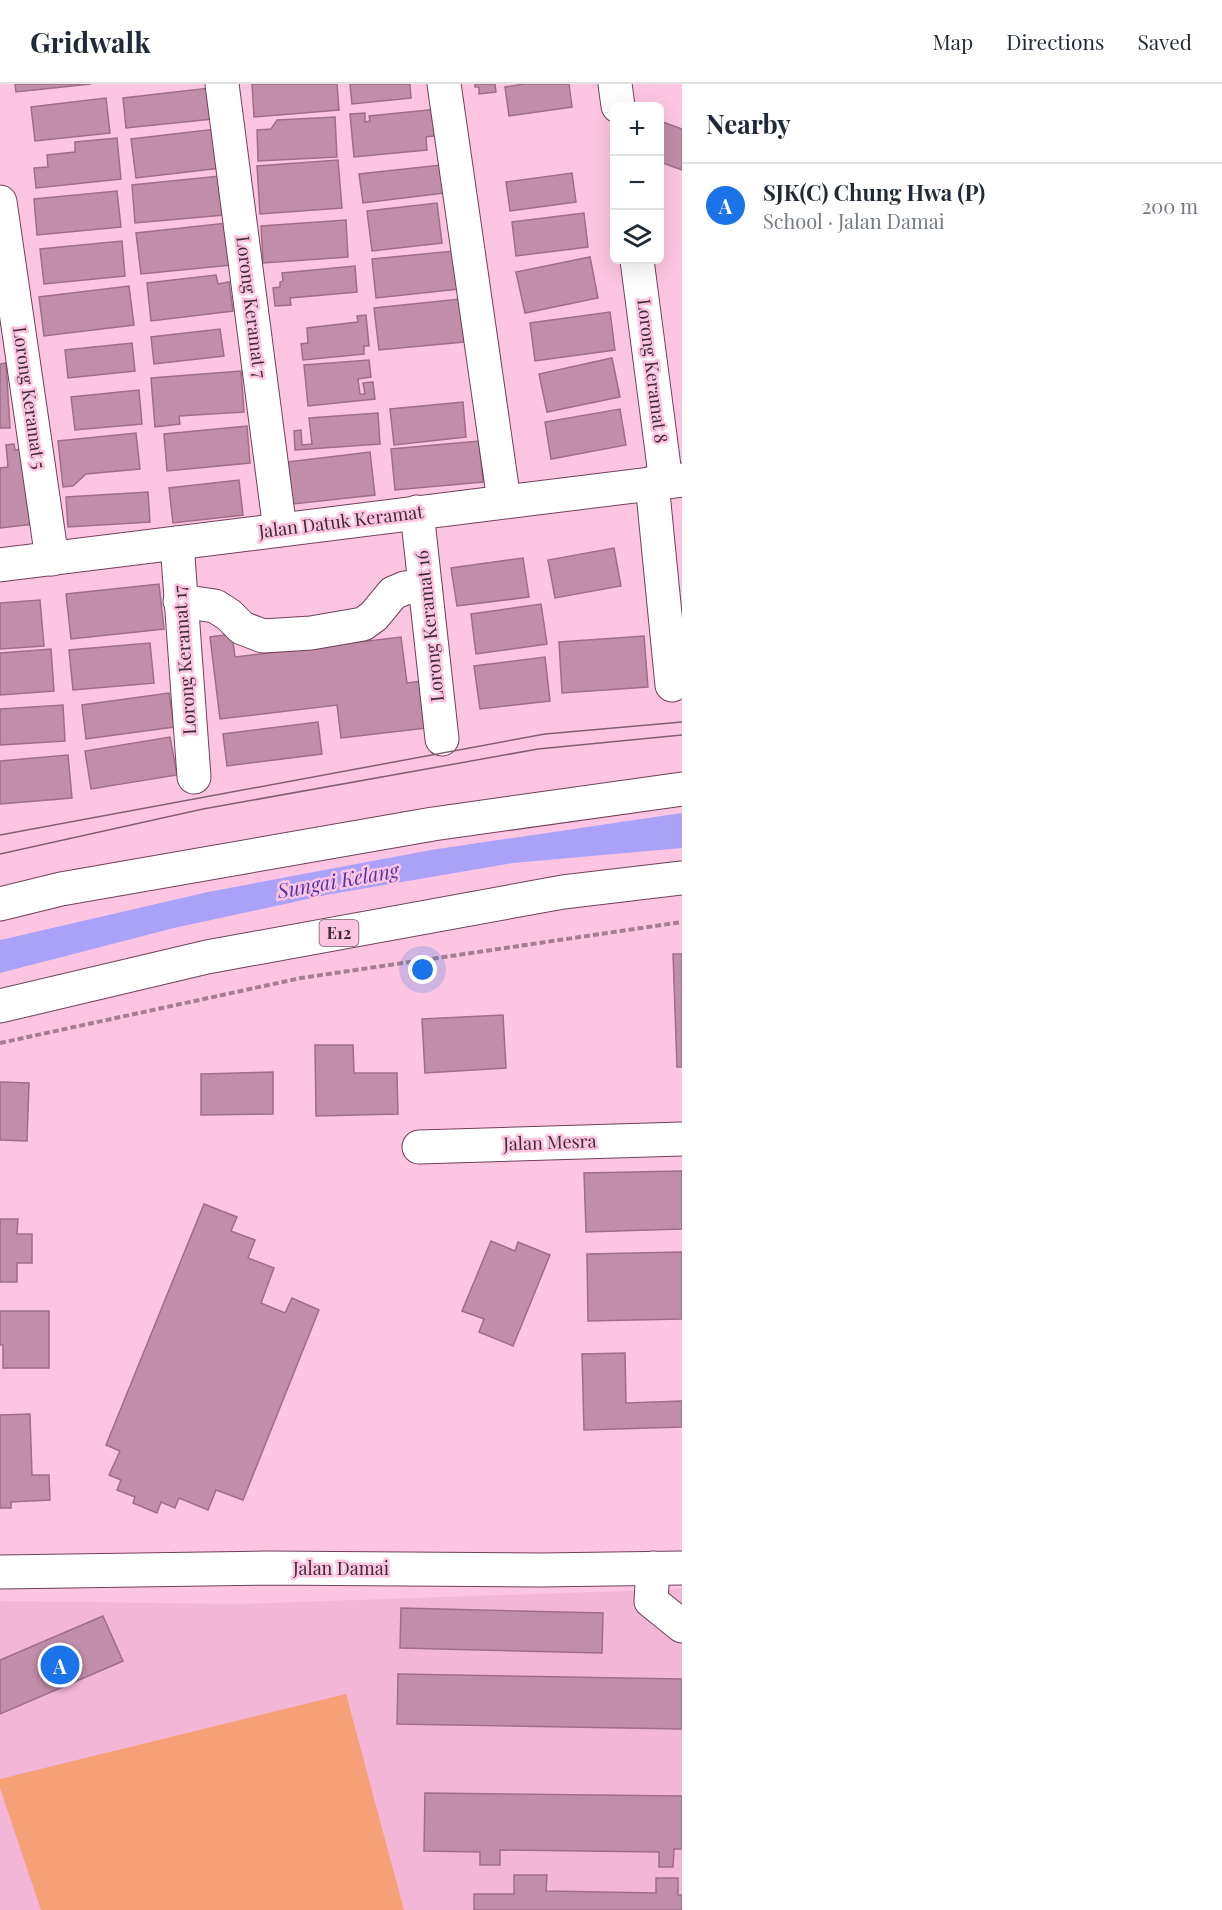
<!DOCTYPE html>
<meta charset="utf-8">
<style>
body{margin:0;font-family:"Playfair Display",serif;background:#f2f2f3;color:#1f2937}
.controls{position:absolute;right:18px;top:18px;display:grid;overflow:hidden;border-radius:9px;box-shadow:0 6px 24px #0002}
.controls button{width:54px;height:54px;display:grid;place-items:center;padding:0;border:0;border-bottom:2px solid #e0e1e3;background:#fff;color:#1f2937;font:30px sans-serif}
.you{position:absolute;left:423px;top:886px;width:21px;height:21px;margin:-15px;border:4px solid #fff;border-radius:50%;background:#1a73e8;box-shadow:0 0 0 9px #1a73e833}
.badge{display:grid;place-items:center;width:39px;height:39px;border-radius:50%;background:#1a73e8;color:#fff;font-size:20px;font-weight:700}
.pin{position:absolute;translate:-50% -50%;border:3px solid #fff;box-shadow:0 2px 6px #0006}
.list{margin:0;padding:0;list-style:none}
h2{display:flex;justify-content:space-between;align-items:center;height:78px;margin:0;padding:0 24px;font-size:26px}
h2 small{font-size:20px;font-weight:400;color:#747a83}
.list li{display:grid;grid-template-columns:39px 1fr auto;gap:18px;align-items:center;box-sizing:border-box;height:84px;padding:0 24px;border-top:2px solid #e0e1e3}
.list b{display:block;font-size:22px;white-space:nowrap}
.list p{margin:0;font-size:20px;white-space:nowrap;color:#747a83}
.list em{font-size:20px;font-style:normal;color:#747a83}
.icon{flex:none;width:33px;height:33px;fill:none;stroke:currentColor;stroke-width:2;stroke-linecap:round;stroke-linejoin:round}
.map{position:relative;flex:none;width:682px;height:1826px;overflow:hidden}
header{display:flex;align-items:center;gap:36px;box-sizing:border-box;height:84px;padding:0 30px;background:#fff;border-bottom:2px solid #e0e1e3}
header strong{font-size:28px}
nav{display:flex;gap:33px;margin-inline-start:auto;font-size:21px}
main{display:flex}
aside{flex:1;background:#fff}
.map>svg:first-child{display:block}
.built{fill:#f4b6d6}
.green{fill:#f5a076}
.water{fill:#a9a2f8}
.building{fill:#c28da8;stroke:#9f6d87;stroke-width:1.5}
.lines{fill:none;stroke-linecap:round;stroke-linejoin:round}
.minor-casing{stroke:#6e4059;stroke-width:35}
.highway-casing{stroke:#6e4059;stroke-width:35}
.path{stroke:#a67e92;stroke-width:4;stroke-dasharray:6 3;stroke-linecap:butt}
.minor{stroke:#fff;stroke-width:33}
.highway{stroke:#fff;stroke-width:33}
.tram{stroke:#805f70;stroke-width:1.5}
.labels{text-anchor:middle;stroke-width:5;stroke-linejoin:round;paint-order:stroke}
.shield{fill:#fdc5e1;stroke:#785869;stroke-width:1.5}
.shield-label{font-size:16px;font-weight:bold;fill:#3f2a35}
.street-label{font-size:18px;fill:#3f2a35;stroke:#fdc5e1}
.water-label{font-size:20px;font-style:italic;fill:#5033ad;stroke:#fdc5e1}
</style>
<header>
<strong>Gridwalk</strong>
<nav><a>Map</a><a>Directions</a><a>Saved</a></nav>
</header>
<main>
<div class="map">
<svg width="682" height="1826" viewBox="0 0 682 1826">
<rect width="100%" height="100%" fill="#fdc5e1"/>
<path class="built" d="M 682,1505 L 682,1826 L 0,1826 L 0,1517 L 239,1520 Z"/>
<path class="green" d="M 346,1610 L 404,1826 L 41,1826 L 0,1704 L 0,1695 Z"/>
<path class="water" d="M 682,729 L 682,764 L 513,779 L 326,811 L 174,844 L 0,889 L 0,856 L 9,854 L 208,808 L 431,766 Z"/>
<g class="building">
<path d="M 15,0 L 91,0 L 16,8 Z"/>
<path d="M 252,0 L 337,0 L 339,26 L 254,33 Z"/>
<path d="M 350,0 L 410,0 L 411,14 L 352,20 Z"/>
<path d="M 475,0 L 495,0 L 496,8 L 479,10 L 479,3 L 475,3 Z"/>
<path d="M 525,0 L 569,0 L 572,23 L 509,32 L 505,3 Z"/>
<path d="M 210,4 L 213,35 L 126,44 L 123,14 Z"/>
<path d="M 106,14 L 110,49 L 35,57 L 31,23 Z"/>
<path d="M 438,25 L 441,51 L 426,53 L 427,66 L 354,73 L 350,30 L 365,29 L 365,38 L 370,37 L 369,32 Z"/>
<path d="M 335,33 L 337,73 L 258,77 L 257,46 L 271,45 L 277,36 Z"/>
<path d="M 660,37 L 682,45 L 682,86 L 660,78 Z"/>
<path d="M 216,45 L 221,84 L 136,94 L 131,55 Z"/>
<path d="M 117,54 L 121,95 L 36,104 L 34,84 L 48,83 L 47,71 L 75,68 L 75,58 Z"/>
<path d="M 338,76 L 342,124 L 260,130 L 257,82 Z"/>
<path d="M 441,81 L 444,109 L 363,119 L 359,90 Z"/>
<path d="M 572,89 L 576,118 L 510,127 L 506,98 Z"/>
<path d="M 220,92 L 224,131 L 135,139 L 132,101 Z"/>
<path d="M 117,107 L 121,143 L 37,151 L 34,115 Z"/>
<path d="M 437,119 L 442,159 L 372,167 L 367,127 Z"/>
<path d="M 584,129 L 588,163 L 516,172 L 512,138 Z"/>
<path d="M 346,136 L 348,173 L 263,179 L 261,142 Z"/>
<path d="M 227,139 L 231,181 L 141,190 L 136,149 Z"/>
<path d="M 122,157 L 125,192 L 44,200 L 40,165 Z"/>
<path d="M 454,167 L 459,205 L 376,214 L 372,175 Z"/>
<path d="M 590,173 L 598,214 L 525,229 L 516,188 Z"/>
<path d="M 355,182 L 357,208 L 290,214 L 291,221 L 275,222 L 273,204 L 280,203 L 280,198 L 283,197 L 282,189 Z"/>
<path d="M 216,191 L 218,200 L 229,198 L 233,227 L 151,237 L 147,199 Z"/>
<path d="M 129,202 L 134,241 L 44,252 L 39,213 Z"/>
<path d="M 460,215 L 464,258 L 379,266 L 374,224 Z"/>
<path d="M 610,228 L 615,266 L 535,277 L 530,239 Z"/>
<path d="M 366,231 L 369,262 L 364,262 L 364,270 L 303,276 L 301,260 L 308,259 L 307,244 L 358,238 L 357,232 Z"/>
<path d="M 220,245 L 224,272 L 154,280 L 151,253 Z"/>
<path d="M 132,259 L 135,287 L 68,294 L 65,266 Z"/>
<path d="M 612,274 L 620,313 L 547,328 L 539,290 Z"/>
<path d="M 369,276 L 371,293 L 358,295 L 360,310 L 365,310 L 363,299 L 373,298 L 375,315 L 308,322 L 304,281 Z"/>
<path d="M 6,279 L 10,344 L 0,344 L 0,280 Z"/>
<path d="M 241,287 L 244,328 L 179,332 L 180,340 L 155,343 L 151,294 Z"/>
<path d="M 139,306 L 142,340 L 75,346 L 71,313 Z"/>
<path d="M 463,318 L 466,353 L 394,361 L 390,325 Z"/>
<path d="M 620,325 L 626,361 L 551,375 L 545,338 Z"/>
<path d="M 378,329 L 380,360 L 295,366 L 294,347 L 301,346 L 302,361 L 312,360 L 309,334 Z"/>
<path d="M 247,342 L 250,379 L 167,387 L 164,350 Z"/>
<path d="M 136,349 L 140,385 L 86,390 L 73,402 L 63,403 L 58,357 Z"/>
<path d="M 479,357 L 483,398 L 395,406 L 391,365 Z"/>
<path d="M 14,360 L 15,366 L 25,365 L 34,440 L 0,444 L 0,384 L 8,383 L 6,361 Z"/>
<path d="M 370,368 L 375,411 L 293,420 L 288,378 Z"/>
<path d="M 239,396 L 243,431 L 173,439 L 169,404 Z"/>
<path d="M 148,408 L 150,438 L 68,443 L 66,413 Z"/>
<path d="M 614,464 L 621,502 L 555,514 L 548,476 Z"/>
<path d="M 523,474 L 529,513 L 457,522 L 451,484 Z"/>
<path d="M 159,500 L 164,545 L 71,555 L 66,510 Z"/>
<path d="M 40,516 L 44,562 L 0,565 L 0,519 Z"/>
<path d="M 541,520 L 547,560 L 476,570 L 471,530 Z"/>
<path d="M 232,550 L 235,573 L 401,553 L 407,599 L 421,597 L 426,644 L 341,654 L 337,621 L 220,635 L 210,553 Z"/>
<path d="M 644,552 L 648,603 L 562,609 L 559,558 Z"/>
<path d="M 150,559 L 154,599 L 73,606 L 69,566 Z"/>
<path d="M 51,565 L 54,607 L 0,611 L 0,569 Z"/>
<path d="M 545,573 L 550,617 L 480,625 L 474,582 Z"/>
<path d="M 169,609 L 174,643 L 86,655 L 82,621 Z"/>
<path d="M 63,621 L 65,657 L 0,661 L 0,625 Z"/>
<path d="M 318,638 L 322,670 L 227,682 L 223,650 Z"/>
<path d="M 170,653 L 177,691 L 91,705 L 85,667 Z"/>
<path d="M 68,671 L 72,714 L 0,720 L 0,677 Z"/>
<path d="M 673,870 L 682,870 L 682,983 L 677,983 Z"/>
<path d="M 503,931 L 506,984 L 425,989 L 422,935 Z"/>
<path d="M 315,961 L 353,961 L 354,989 L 397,989 L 398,1030 L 316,1032 Z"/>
<path d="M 273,988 L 273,1030 L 201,1031 L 201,990 Z"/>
<path d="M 0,998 L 29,999 L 27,1057 L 0,1056 Z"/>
<path d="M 682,1087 L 682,1145 L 586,1148 L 584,1089 Z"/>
<path d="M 204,1120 L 237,1133 L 231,1147 L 255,1156 L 248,1174 L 274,1184 L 261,1219 L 285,1229 L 292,1214 L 319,1226 L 243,1416 L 216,1406 L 208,1426 L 179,1414 L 175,1424 L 161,1418 L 157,1429 L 133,1419 L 135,1413 L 117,1406 L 121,1396 L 109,1391 L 120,1367 L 106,1361 Z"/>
<path d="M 0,1135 L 18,1135 L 17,1150 L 32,1150 L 32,1179 L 17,1179 L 17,1198 L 0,1198 Z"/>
<path d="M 491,1157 L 515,1167 L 518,1158 L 550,1171 L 513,1262 L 479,1248 L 484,1235 L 462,1227 Z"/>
<path d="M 682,1168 L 682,1235 L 588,1237 L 587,1170 Z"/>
<path d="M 0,1227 L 49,1227 L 49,1284 L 3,1284 L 3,1261 L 0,1261 Z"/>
<path d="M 625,1269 L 626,1319 L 682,1317 L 682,1343 L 584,1346 L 582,1270 Z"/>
<path d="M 30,1330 L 32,1391 L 49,1391 L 50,1416 L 11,1418 L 11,1424 L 0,1424 L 0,1331 Z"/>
<path d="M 401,1524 L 603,1529 L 602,1569 L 400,1564 Z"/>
<path d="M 103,1532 L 123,1577 L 0,1630 L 0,1576 Z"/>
<path d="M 398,1590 L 682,1595 L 682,1645 L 397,1640 Z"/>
<path d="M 425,1709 L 682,1712 L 682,1765 L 674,1765 L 673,1783 L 659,1783 L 659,1768 L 500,1766 L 500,1781 L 480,1781 L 480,1768 L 424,1767 Z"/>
<path d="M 514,1791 L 547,1791 L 546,1807 L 656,1809 L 656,1794 L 678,1794 L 678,1811 L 682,1811 L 682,1826 L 474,1826 L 474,1810 L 514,1810 Z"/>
</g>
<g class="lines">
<defs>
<g id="minor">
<path d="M 222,0 L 280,446"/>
<path d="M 444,0 L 504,417"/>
<path d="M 615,0 L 618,22"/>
<path d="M 0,118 L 52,475"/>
<path d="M 637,176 L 666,398"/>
<path d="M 652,399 L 672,601"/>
<path d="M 417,428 L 442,655"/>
<path d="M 177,459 L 194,693"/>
<path d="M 0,481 L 682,396"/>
<path d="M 180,517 L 215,522 L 229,531 L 242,544 L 263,552 L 311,549 L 363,540 L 374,532 L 393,509 L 405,504 L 425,502"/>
<path d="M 419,1063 L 682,1055"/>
<path d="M 653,1484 L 651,1517 L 682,1542"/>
<path d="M 0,1488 L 266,1484 L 540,1486 L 682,1484"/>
</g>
<g id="highway">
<path d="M 0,820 L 61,805 L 433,740 L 682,705"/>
<path d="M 0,922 L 207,873 L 563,808 L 682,794"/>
</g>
</defs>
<use href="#minor" class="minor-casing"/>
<use href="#highway" class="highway-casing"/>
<path class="path" d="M 0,959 L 301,894 L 682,838"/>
<use href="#minor" class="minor"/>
<use href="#highway" class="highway"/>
<g class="tram">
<path d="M 0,751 L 545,650 L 682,638"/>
<path d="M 0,770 L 203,725 L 538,665 L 682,651"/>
</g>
</g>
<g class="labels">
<rect class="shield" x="319.5" y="836" width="39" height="26" rx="4.5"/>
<g class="shield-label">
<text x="339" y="855">E12</text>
</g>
<g class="street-label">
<text transform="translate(251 223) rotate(83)" y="6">Lorong Keramat 7</text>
<text transform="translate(652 287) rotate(83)" y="6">Lorong Keramat 8</text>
<text transform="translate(29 314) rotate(82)" y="6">Lorong Keramat 5</text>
<text transform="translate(341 438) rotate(-7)" y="6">Jalan Datuk Keramat</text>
<text transform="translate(430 542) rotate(-96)" y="6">Lorong Keramat 16</text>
<text transform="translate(185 576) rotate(-94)" y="6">Lorong Keramat 17</text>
<text transform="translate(550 1059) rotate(-2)" y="6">Jalan Mesra</text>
<text x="341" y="1491">Jalan Damai</text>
</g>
<g class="water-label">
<text transform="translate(338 797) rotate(-10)" y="7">Sungai Kelang</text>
</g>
</g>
</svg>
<div class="controls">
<button>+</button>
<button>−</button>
<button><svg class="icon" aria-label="layers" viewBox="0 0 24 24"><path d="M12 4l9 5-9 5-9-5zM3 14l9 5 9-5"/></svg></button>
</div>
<div class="you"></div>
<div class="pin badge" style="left:60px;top:1581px">A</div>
</div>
<aside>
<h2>Nearby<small></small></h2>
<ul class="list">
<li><span class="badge">A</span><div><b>SJK(C) Chung Hwa (P)</b><p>School · Jalan Damai</p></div><em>200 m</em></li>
</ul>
</aside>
</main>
